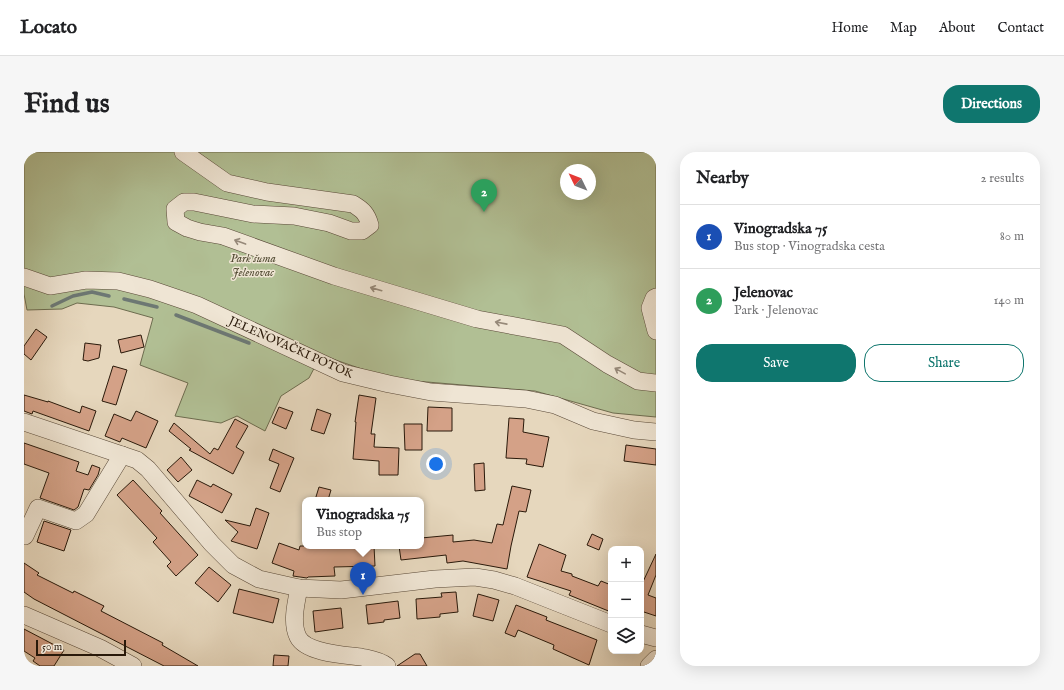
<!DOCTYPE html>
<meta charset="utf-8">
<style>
body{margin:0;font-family:"IM FELL English",serif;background:#f6f6f6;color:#202124}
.controls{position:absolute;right:12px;bottom:12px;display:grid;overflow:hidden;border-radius:8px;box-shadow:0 4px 16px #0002}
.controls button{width:36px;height:36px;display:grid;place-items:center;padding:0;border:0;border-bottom:1px solid #e0e0e0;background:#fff;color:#202124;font:20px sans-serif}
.compass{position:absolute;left:536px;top:12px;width:36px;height:36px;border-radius:50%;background:#fff;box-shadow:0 4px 16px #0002;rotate:313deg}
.scale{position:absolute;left:12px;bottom:10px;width:90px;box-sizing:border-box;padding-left:4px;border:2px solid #29190a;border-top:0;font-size:11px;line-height:14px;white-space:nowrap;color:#29190a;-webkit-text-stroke:3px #efe5d4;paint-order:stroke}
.you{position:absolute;left:412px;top:312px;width:14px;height:14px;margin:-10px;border:3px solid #fff;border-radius:50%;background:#1a73e8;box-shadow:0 0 0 6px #1a73e833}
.badge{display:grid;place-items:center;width:26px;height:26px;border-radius:50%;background:#0f766e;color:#fff;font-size:13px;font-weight:700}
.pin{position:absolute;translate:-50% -33px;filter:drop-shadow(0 1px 2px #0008)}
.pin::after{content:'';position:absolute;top:21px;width:14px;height:12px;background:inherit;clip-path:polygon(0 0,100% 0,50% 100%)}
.popup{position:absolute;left:278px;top:345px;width:122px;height:52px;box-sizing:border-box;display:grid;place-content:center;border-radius:8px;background:#fff;filter:drop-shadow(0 1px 3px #0005);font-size:13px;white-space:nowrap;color:#757577}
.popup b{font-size:15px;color:#202124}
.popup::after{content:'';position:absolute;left:50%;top:100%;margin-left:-8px;border:8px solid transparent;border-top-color:#fff}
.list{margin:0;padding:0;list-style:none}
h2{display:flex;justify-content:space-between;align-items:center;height:52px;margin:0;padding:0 16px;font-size:17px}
h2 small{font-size:13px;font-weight:400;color:#757577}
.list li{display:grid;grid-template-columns:26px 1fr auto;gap:12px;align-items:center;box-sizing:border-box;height:64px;padding:0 16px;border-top:1px solid #e0e0e0}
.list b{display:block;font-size:15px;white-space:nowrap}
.list p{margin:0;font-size:13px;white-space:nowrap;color:#757577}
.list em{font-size:13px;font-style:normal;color:#757577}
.actions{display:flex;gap:8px;padding:12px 16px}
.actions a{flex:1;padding:9px 0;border:1px solid #0f766e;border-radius:16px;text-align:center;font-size:14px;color:#0f766e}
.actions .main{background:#0f766e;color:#fff}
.icon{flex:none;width:22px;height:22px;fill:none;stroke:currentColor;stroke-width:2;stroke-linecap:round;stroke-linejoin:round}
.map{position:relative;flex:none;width:632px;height:514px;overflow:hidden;border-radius:16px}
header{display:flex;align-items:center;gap:24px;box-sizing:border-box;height:56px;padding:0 20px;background:#fff;border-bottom:1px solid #e0e0e0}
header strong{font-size:19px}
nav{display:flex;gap:22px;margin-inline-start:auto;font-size:14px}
.intro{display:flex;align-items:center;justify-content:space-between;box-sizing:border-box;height:96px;padding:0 24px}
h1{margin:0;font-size:28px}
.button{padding:10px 18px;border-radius:16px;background:#0f766e;color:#fff;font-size:14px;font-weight:700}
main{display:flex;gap:24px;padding:0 24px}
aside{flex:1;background:#fff;border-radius:16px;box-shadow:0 4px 16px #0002}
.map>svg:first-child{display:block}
.green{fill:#b1bf94;stroke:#6d6c4f;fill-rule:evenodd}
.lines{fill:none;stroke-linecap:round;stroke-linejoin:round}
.stream{stroke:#6d7874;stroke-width:3.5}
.building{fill:#d4a187;stroke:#29190a}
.minor-casing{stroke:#584837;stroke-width:18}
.minor{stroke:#efe5d4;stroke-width:17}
.oneway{stroke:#968979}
.labels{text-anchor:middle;stroke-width:3;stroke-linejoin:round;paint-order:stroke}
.park-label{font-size:12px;font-style:italic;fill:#524b33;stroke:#efe5d4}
.street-label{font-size:12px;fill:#29190a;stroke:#efe5d4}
</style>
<header>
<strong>Locato</strong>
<nav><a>Home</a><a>Map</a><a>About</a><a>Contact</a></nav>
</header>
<div class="intro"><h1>Find us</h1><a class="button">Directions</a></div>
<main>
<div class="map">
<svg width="632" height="514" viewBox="0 0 632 514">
<rect width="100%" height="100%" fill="#e6d7bd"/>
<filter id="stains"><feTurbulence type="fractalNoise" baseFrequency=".005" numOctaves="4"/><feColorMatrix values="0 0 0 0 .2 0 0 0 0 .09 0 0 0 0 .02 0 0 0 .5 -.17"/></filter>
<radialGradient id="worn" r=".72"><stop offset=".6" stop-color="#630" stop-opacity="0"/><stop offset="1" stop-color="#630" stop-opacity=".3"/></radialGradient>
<path class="green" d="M 0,0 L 632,0 L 632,265 L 589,261 L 511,239 L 367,227 L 297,203 L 285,226 L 257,244 L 241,279 L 213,264 L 197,271 L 151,264 L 164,231 L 116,213 L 129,166 L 90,155 L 53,151 L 38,157 L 3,158 L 0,142 ZM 542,18 L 566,18 L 566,42 L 542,42 Z"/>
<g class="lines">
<g class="stream">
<path d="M 100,147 L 133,155"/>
<path d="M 28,154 L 49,144 L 68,140 L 85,144"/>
<path d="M 152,163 L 225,191"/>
</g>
</g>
<g class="building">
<path d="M 12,177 L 23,185 L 7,208 L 0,202 L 0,194 Z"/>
<path d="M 117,183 L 120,195 L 97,201 L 94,188 Z"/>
<path d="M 61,191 L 77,193 L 75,206 L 64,209 L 59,208 Z"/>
<path d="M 89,214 L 103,218 L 92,253 L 78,249 Z"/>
<path d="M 0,243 L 24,250 L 24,249 L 56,261 L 58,254 L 72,259 L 65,279 L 9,259 L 8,262 L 0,259 Z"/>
<path d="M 335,243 L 352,246 L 347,282 L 351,282 L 350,295 L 375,296 L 374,323 L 355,323 L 355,309 L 329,307 L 332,270 L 331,270 Z"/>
<path d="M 255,255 L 269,260 L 262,277 L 248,271 Z"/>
<path d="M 404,255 L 428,256 L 428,279 L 403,279 Z"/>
<path d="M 293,257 L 307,262 L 300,282 L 287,278 Z"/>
<path d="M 112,259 L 134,269 L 122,296 L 98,286 L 96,290 L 81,284 L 90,262 L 107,269 Z"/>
<path d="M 485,266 L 500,267 L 499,280 L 525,285 L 519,315 L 502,312 L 503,307 L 482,306 Z"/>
<path d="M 211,267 L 224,274 L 212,295 L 220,300 L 209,322 L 165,298 L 167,297 L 145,279 L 150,271 L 186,302 L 190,296 L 194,298 Z"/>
<path d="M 380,272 L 398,272 L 398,298 L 381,298 Z"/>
<path d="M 0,291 L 55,310 L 52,319 L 64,323 L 68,313 L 76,316 L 74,323 L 65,338 L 60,337 L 54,355 L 50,358 L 16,346 L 25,321 L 0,312 Z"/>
<path d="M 602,293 L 632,297 L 632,313 L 600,309 Z"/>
<path d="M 249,297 L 270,306 L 256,340 L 246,336 L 255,312 L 245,308 Z"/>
<path d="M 157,305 L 168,318 L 154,330 L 143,318 Z"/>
<path d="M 460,311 L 461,338 L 451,339 L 450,312 Z"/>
<path d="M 109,328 L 138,359 L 136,361 L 174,403 L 152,424 L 143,414 L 147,410 L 129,390 L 133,386 L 93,343 Z"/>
<path d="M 173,328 L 187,335 L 189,332 L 208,342 L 198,361 L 165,344 Z"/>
<path d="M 488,334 L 507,338 L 502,360 L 495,359 L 487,394 L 483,417 L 439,409 L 423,411 L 422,403 L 377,408 L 375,394 L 397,394 L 397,386 L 429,383 L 429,390 L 450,388 L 468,391 L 473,372 L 479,373 Z"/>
<path d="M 295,335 L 307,338 L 304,348 L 291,348 Z"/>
<path d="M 232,356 L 245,361 L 233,397 L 207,389 L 214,380 L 201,368 L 226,374 Z"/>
<path d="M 20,369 L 47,378 L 40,399 L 13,390 Z"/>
<path d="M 568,382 L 579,387 L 575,398 L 563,393 Z"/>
<path d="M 255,391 L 275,398 L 276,394 L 350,394 L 351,414 L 310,415 L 311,424 L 284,425 L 283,426 L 269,424 L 270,419 L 248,411 Z"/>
<path d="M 515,392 L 542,403 L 537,419 L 548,422 L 548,424 L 574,434 L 577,429 L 587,433 L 587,460 L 545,443 L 547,439 L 503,425 Z"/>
<path d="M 632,402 L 632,423 L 624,443 L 632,446 L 632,464 L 617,459 L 617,434 Z"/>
<path d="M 0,411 L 15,421 L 13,423 L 49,441 L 50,439 L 80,454 L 77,459 L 139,491 L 138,493 L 174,514 L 140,514 L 10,447 L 0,440 Z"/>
<path d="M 185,415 L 207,433 L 194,450 L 171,431 Z"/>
<path d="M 215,437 L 255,447 L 249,471 L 209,461 Z"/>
<path d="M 432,440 L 434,460 L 416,462 L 416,465 L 393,467 L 392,447 L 418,445 L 417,441 Z"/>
<path d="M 454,442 L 475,448 L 469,469 L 449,464 Z"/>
<path d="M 374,449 L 376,466 L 360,468 L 360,470 L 344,472 L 342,453 Z"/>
<path d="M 492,453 L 523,465 L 522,468 L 573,488 L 565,513 L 529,497 L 530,493 L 494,478 L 491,485 L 481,481 Z"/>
<path d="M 317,456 L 319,476 L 291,480 L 289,459 Z"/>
<path d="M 0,477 L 40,498 L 30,514 L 16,514 L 9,509 L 11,506 L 0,499 Z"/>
<path d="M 391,502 L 396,502 L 403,514 L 373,514 Z"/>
<path d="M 250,503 L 265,504 L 264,514 L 249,514 Z"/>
</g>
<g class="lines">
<defs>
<g id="minor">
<path d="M 159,0 L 203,31 L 243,40 L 329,52 C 339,58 343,62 346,73 L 338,79 L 327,79 L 305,71 L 270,64 L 229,62 L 170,50 L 160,50 L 151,57 L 152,70 L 163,76 L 176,80 L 199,84 L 310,124 L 453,167 L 539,183 L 583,212 L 614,229 L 632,231"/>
<path d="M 0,125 L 26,134 L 62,128 L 94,129 L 126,137 L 173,153 L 319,221 L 365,232 L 407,240 L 502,247 L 531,253 L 569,269 L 610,278 L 632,280"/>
<path d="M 632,145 L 630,146 L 626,156 L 632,179"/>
<path d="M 0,270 L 113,308 L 124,317 L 188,392 L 209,413 L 235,427 L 275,436 L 317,438 L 411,427 L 451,425 L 470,428 L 491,434 L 587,472"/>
<path d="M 1,384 L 14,356 L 52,369 L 62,362 L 98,303"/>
<path d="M 275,436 C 272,451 267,471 274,485 C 282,501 320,503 337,505 C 346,507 355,508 363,514"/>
<path d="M 0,463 L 76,496 L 109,514"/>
<path d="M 617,482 L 632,486"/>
<path d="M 625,514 L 632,507"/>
</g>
</defs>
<use href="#minor" class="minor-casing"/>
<use href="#minor" class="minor"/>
</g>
<defs><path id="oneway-shaft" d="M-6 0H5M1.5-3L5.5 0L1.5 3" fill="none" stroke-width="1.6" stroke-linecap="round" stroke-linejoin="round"/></defs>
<g class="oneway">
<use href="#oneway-shaft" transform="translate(216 90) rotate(-160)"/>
<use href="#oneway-shaft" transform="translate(352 137) rotate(-164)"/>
<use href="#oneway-shaft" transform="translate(477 171) rotate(-169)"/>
<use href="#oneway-shaft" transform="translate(596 219) rotate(-151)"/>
</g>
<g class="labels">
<g class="park-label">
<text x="229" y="110">Park šuma<tspan x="229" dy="14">Jelenovac</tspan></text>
</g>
<g class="street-label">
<text transform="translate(267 195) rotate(24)" y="4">JELENOVAČKI POTOK</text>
</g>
</g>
<rect width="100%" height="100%" filter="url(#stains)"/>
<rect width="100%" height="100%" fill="url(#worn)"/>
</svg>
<div class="controls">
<button>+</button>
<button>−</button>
<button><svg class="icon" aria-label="layers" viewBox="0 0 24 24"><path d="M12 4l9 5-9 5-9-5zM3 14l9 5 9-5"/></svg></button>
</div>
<svg class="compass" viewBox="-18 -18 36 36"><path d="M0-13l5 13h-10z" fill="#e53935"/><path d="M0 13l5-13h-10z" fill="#757577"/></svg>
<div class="scale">50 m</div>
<div class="you"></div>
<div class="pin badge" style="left:339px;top:443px;background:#1a4fb4">1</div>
<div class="popup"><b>Vinogradska 75</b>Bus stop</div>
<div class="pin badge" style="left:460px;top:60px;background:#2e9e5b">2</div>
</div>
<aside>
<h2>Nearby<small>2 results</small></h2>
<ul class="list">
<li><span class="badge" style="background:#1a4fb4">1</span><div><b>Vinogradska 75</b><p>Bus stop · Vinogradska cesta</p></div><em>80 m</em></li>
<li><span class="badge" style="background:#2e9e5b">2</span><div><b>Jelenovac</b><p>Park · Jelenovac</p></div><em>140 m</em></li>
</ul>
<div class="actions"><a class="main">Save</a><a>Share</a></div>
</aside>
</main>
